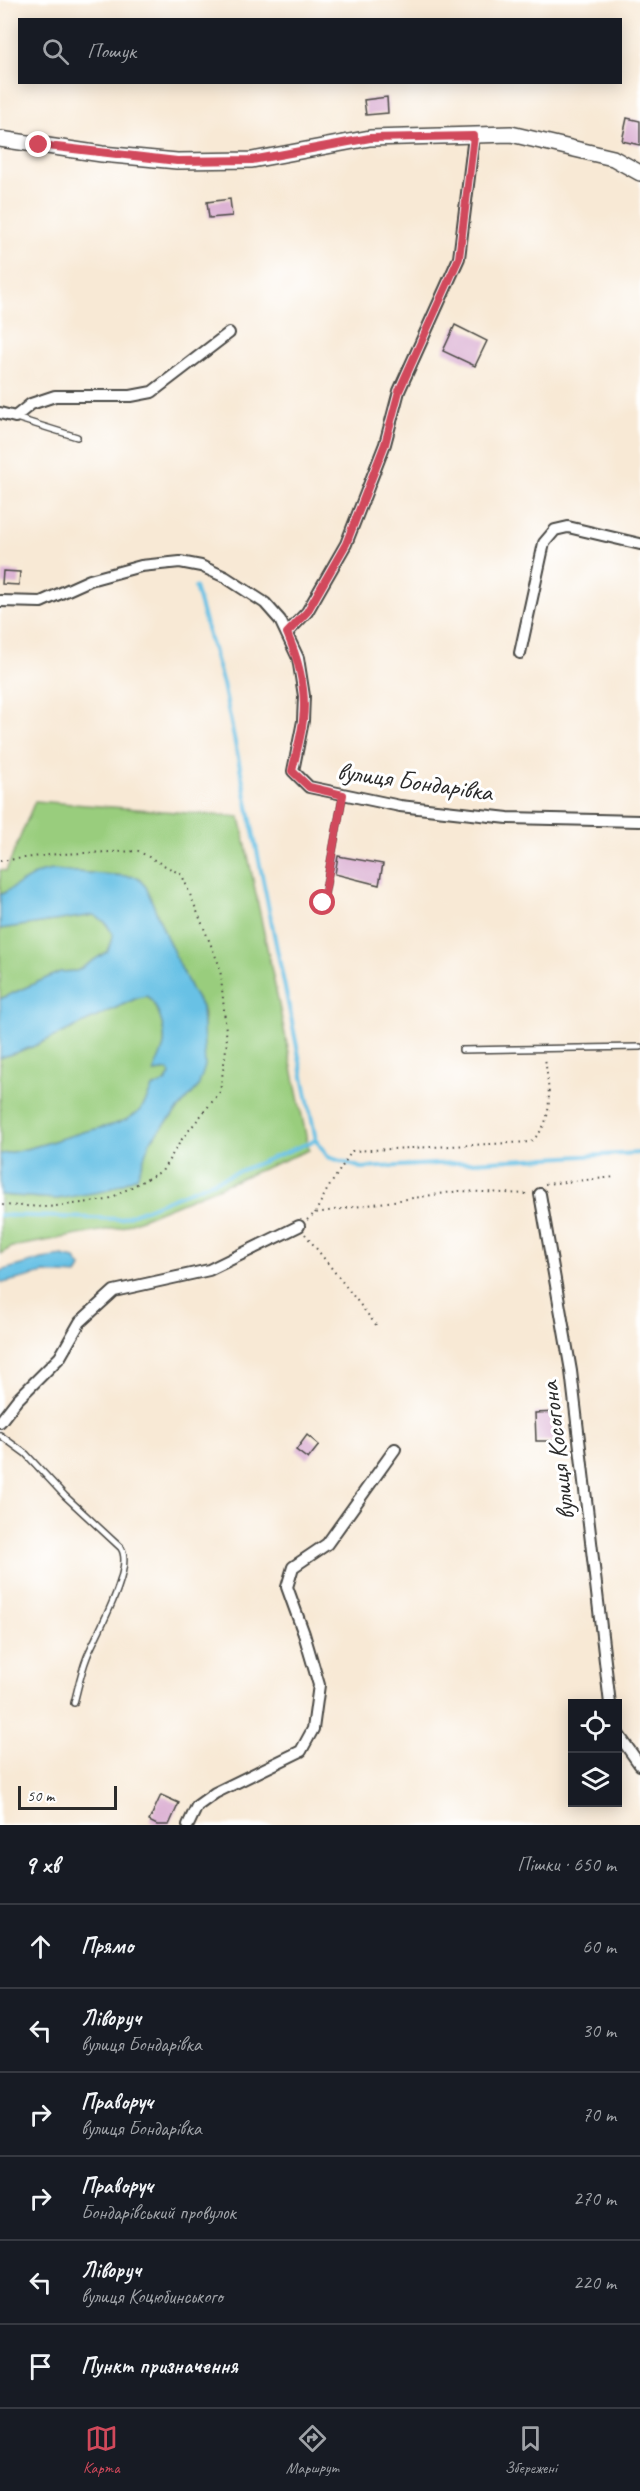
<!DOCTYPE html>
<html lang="uk">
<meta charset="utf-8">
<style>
body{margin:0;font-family:Caveat,sans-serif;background:#20242c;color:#f1f3f6}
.controls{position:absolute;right:18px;bottom:18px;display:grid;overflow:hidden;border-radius:0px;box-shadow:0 3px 15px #0003}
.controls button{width:54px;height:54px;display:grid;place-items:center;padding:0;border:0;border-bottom:2px solid #363941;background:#171b24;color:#f1f3f6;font:30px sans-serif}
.scale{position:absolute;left:18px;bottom:15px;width:99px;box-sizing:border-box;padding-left:6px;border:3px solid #2b2b2b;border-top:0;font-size:16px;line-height:21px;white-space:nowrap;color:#2b2b2b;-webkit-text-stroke:4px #fff;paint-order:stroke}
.stop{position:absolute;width:18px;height:18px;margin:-14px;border:4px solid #d1495b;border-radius:50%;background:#fff}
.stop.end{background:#d1495b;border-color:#fff;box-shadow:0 2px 6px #0008}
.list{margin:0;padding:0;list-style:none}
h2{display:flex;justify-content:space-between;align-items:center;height:78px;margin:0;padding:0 24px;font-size:26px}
h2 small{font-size:20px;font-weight:400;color:#9ea1a6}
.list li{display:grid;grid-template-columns:39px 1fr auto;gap:18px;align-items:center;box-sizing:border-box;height:84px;padding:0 24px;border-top:2px solid #363941}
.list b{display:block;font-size:22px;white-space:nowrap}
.list p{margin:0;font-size:20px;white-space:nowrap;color:#9ea1a6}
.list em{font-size:20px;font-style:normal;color:#9ea1a6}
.icon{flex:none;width:33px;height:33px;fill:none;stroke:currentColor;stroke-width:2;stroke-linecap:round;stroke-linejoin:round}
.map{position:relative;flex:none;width:640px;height:1825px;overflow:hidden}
.search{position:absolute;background:#171b24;box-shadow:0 3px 15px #0003;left:18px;right:18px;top:18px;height:66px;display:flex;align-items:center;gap:15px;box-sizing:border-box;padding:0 21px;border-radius:0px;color:#9ea1a6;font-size:22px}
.sheet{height:582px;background:#171b24}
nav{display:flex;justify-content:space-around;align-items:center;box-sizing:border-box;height:84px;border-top:2px solid #363941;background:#171b24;font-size:16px;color:#9ea1a6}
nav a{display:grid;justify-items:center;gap:3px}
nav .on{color:#d1495b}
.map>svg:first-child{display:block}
.green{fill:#99cd7d;stroke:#627c54;stroke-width:1.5}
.water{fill:#67c1e5;stroke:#497688;stroke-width:1.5}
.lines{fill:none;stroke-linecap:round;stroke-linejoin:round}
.stream{stroke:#67c1e5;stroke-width:4}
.building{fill:#dbb0d3}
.lane-casing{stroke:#4a4844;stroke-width:8}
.street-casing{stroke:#4a4844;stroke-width:14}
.secondary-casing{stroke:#4a4844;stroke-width:18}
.path{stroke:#4a4844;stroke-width:2;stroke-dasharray:1.5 4.5;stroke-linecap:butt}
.lane{stroke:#fff;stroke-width:5}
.street{stroke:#fff;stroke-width:10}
.secondary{stroke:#fff;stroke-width:15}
.route{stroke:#d1495b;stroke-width:8}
.labels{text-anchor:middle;stroke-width:6;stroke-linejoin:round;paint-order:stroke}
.street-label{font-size:26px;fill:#2b2b2b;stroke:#fff}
</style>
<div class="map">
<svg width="640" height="1825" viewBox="0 0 640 1825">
<rect width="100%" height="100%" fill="#fff"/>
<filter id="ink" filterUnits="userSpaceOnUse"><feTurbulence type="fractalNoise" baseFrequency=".0167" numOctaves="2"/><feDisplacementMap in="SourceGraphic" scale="12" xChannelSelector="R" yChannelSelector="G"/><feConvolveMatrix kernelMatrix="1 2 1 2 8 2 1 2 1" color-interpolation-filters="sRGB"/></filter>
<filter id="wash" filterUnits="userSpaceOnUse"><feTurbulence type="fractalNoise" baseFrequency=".008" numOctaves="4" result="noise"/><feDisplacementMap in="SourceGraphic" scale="24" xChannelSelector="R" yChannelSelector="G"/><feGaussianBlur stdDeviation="1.35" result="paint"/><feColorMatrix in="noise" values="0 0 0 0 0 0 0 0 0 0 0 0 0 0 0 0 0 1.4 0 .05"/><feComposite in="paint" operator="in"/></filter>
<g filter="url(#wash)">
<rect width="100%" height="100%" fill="#f8e9d5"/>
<g class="green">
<path d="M 35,801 L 240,817 L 309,1150 L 122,1227 L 12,1247 L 0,1254 L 0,1195 L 57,1199 L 136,1177 L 150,1141 L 198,1087 L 204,1014 L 202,1007 L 193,993 L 166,936 L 146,887 L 137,877 L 52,870 L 0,895 L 0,870 L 6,871 Z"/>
<path d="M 94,915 L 105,922 L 113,934 L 108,952 L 77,971 L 60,972 L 0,999 L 0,929 Z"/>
<path d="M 147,996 C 158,1005 166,1030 164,1045 C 163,1053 157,1063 154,1072 L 169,1070 L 170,1075 L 165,1082 L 152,1088 C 148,1096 145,1106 138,1112 C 120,1127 98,1127 77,1134 C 51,1141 27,1151 0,1154 L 0,1058 L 32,1047 L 137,998 Z"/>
</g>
<g class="water">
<path d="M 52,870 L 137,877 L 146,887 L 166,936 L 193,993 L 202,1007 L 205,1066 L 198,1087 L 150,1141 L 137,1177 L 105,1191 L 57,1199 L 0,1195 L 0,1154 C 27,1151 51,1141 77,1134 C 98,1127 120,1127 138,1112 C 145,1106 148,1096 152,1088 L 165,1082 L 170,1075 L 169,1070 L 154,1072 C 156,1063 162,1054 164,1045 C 166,1030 158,1005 147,996 L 137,998 L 32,1047 L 0,1058 L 0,999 L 60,972 L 77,971 L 108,951 L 113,934 L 105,922 L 94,915 L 0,929 L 0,895 L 38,873 Z"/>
<path d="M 62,1256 L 75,1259 L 81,1267 L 77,1275 L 44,1273 L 3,1283 L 0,1280 L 0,1271 L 42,1259 Z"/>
</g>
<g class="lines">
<g class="stream">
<path d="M 195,587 L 223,684 L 316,1140 L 328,1157 L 362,1168 L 640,1153"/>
<path d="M 0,1215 L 121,1219 L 316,1140"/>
</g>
</g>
<g id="blocks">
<g class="building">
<path d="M 387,97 L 388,113 L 366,115 L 364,100 Z"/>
<path d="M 627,118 L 640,121 L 640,145 L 622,141 Z"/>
<path d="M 230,199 L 232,216 L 209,218 L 207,202 Z"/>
<path d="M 455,325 L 487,341 L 475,366 L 443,351 Z"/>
<path d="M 3,571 L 20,572 L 19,585 L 2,584 Z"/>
<path d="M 338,856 L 383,864 L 379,885 L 335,874 Z"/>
<path d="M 558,1412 L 559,1441 L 536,1441 L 535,1413 Z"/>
<path d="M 307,1435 L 319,1445 L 308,1459 L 296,1450 Z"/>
<path d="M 161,1795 L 179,1803 L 169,1825 L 157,1825 L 149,1821 Z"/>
</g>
</g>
</g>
<g filter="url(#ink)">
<use href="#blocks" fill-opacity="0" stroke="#4a4844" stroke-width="1.5"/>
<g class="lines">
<defs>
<g id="lane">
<path d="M 16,418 L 77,437"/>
<path d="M 323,903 L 343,795"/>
<path d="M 462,1050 L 640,1047"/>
<path d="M 0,1435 L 26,1454 L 65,1496 L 121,1548 C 135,1569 95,1636 87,1657 C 81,1672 78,1688 74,1703"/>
</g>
<g id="street">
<path d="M 0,413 L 15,417 L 31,404 L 55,396 L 131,396 L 152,392 L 229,333"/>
<path d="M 0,601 L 41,602 L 90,580 L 141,566 L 180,562 L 201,566 L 225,577 L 265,603 L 280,620 L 298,658 L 304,696 L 303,721 L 293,771 L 309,787 L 400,806 L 508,818 L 640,821"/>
<path d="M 287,633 L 307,612 L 346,544 L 385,444 L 399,391 L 459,258 L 474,136"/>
<path d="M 520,653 L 544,543 L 555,530 L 568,527 L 640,544"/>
<path d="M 540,1194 L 571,1371 L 610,1704"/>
<path d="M 0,1422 L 17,1400 L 60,1357 L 80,1322 L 114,1291 L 209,1270 L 299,1226"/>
<path d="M 618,1734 L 640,1765"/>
<path d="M 188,1825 L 197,1806 L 215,1793 L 301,1751 L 313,1729 L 319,1685 L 304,1634 L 287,1587 L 293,1567 L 327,1544 L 395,1449"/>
</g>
<path id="secondary" d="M 0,139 L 102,154 L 177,161 L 252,160 L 370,138 L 511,134 L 613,158 L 640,173"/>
</defs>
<use href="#lane" class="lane-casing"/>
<use href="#street" class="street-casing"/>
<use href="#secondary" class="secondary-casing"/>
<g class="path">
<path d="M 0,861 L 57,854 L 138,851 L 182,875 L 220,967 L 227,1042 L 220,1092 L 182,1139 L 162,1171 L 107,1200 L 48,1207 L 0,1205"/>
<path d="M 545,1184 L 616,1177"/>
<path d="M 315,1213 L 327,1190 L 352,1151 L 530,1142 C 557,1122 548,1087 545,1057"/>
<path d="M 307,1220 L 315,1213 L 459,1191 L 528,1194"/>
<path d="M 305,1234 L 376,1325"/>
</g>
<use href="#lane" class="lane"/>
<use href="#street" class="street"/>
<use href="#secondary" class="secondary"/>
</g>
</g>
<g class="lines" filter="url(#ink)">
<path class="route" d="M 39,145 L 177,161 L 252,160 L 370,138 L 474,136 L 459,258 L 399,391 L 385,444 L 346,544 L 307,612 L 287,633 C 299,661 307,690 303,720 C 301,737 296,754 292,771 L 309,787 L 343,795 L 323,903"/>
</g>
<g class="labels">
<g class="street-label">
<text transform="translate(415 781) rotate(8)" y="9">вулиця Бондарівка</text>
<text transform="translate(557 1451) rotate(-97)" y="9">вулиця Косогона</text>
</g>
</g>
</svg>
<div class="controls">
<button><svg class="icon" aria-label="locate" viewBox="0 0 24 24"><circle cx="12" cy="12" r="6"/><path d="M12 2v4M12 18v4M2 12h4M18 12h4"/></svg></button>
<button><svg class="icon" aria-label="layers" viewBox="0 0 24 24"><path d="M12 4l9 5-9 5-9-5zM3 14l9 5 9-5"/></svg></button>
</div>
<div class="scale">50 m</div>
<div class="stop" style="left:323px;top:903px"></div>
<div class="stop end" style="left:39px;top:145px"></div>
<div class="search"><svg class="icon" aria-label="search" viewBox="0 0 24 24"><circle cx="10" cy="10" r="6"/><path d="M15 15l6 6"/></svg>Пошук</div>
</div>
<section class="sheet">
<h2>9 хв<small>Пішки · 650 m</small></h2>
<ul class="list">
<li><svg class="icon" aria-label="ahead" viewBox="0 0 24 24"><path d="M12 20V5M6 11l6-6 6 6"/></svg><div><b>Прямо</b></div><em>60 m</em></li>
<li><svg class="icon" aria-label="left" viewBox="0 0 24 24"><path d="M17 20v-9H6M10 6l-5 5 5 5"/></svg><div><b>Ліворуч</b><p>вулиця Бондарівка</p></div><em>30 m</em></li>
<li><svg class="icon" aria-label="right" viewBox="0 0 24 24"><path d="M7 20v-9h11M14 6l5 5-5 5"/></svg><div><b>Праворуч</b><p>вулиця Бондарівка</p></div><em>70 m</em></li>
<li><svg class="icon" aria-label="right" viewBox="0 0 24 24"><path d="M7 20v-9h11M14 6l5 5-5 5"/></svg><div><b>Праворуч</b><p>Бондарівський провулок</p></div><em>270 m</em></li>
<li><svg class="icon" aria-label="left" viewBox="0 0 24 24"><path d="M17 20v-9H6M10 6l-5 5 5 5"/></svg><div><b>Ліворуч</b><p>вулиця Коцюбинського</p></div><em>220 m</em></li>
<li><svg class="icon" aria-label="arrive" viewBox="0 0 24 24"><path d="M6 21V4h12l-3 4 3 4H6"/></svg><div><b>Пункт призначення</b></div></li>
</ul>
</section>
<nav>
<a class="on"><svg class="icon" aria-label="map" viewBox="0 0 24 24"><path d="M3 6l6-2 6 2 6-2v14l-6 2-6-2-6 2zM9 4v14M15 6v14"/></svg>Карта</a>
<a><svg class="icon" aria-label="directions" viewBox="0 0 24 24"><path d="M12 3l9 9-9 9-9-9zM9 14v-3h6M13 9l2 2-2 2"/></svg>Маршрут</a>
<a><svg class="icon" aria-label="saved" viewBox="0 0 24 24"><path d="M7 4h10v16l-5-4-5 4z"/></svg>Збережені</a>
</nav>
